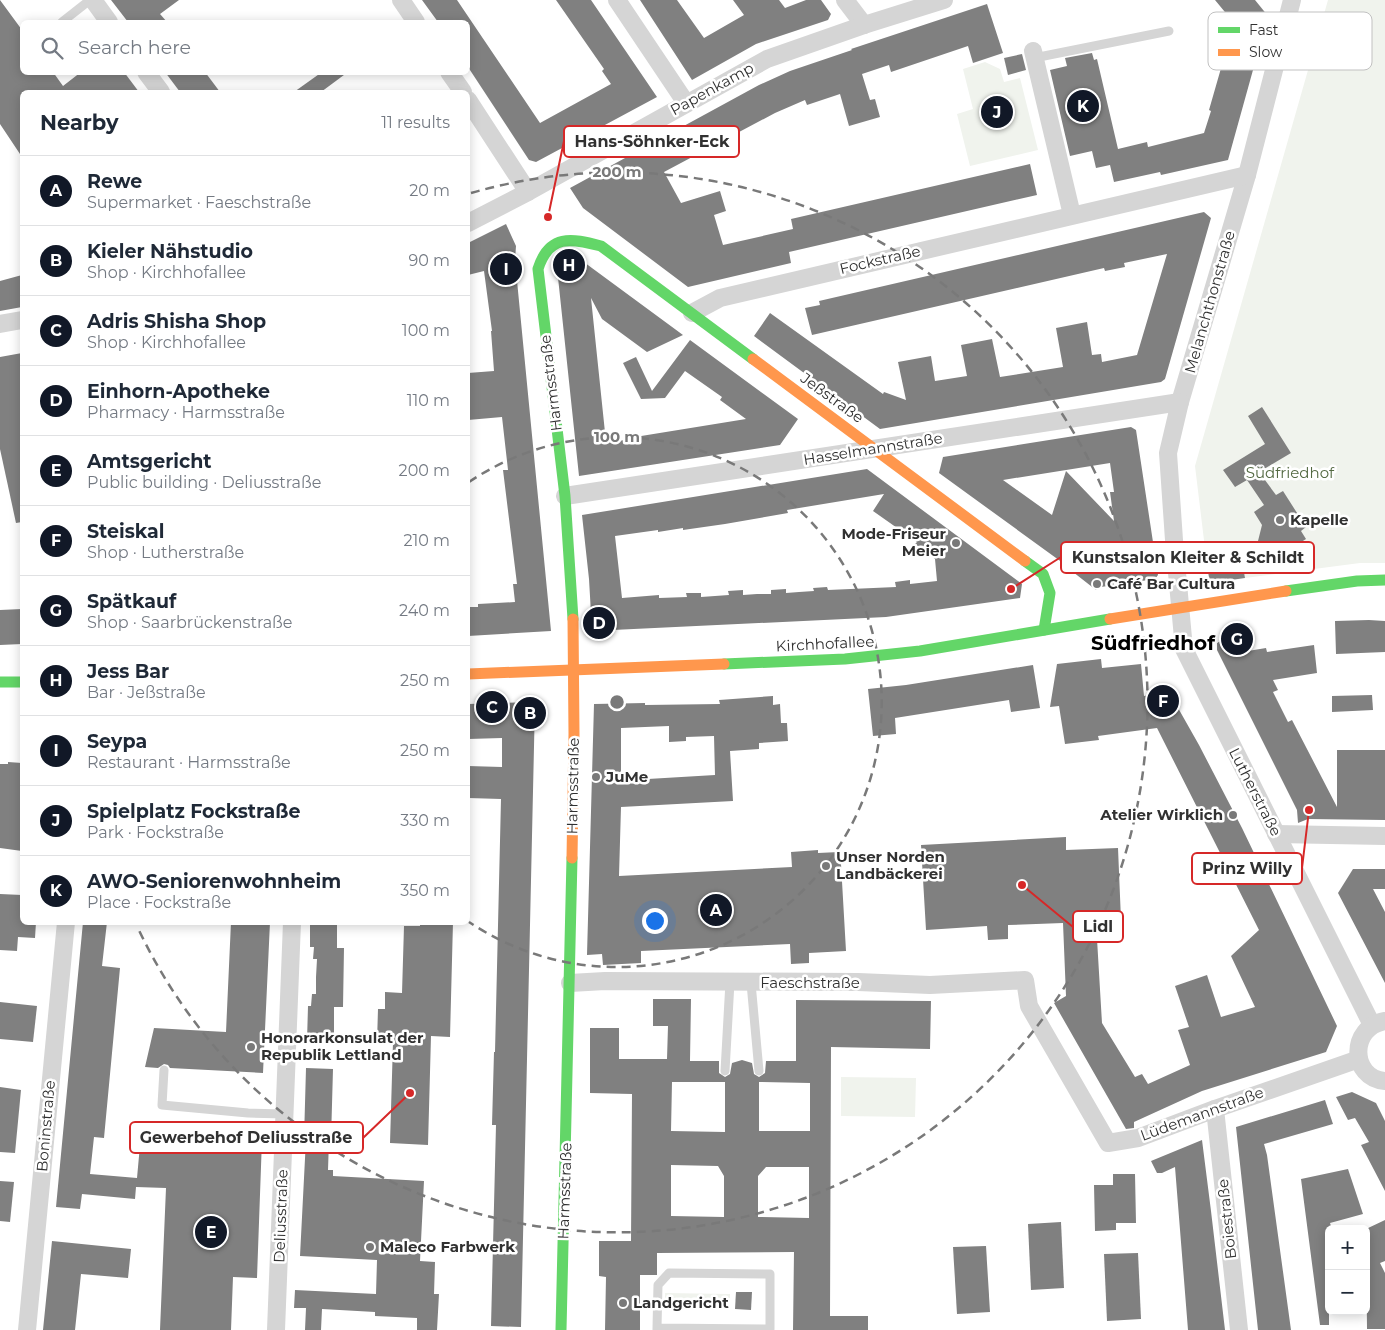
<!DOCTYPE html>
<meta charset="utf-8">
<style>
body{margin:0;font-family:Montserrat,sans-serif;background:#f6f6f7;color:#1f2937}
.controls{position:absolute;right:15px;bottom:15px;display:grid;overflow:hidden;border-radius:8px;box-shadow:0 2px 12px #0003}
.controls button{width:45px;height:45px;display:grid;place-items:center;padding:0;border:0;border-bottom:1px solid #e0e1e3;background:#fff;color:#1f2937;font:25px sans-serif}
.you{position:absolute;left:654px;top:920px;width:18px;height:18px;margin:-12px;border:4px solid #fff;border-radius:50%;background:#1a73e8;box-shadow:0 0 0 8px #1a73e833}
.badge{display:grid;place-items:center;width:32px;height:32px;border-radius:50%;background:#111827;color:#fff;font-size:16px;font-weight:700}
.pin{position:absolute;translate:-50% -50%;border:2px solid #fff;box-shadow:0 1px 5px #0006}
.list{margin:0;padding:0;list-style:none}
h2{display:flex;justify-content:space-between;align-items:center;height:65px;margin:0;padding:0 20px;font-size:21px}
h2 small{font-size:16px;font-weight:400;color:#747a83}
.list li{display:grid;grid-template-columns:32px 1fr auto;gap:15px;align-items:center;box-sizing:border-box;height:70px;padding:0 20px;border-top:1px solid #e0e1e3}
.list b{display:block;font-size:19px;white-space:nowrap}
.list p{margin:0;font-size:16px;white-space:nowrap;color:#747a83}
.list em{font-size:16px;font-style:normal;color:#747a83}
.icon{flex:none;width:28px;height:28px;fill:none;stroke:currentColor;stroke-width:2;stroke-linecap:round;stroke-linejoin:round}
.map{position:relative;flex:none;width:1385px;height:1330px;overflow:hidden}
.search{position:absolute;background:#fff;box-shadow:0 2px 12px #0003;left:20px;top:20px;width:450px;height:55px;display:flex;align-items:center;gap:12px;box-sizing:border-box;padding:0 18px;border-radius:8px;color:#747a83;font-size:19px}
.panel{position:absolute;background:#fff;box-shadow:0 2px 12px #0003;left:20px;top:90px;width:450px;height:835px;border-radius:8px}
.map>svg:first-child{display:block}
.green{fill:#f0f3ed}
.building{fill:#808080;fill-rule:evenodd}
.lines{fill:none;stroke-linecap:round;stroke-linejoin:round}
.lane{stroke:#d5d5d5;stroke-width:9}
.street{stroke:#d5d5d5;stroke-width:18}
.fast{stroke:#63d668;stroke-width:11}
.slow{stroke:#ff974d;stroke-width:11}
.ring{fill:none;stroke:#797979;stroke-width:2.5;stroke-dasharray:9 6}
.poi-dot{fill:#797979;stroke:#fff;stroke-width:2}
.labels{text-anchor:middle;stroke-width:5;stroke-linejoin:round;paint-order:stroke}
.street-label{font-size:15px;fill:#313131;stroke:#fff}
.park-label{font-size:15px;fill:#536942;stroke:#fff}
.poi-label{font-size:15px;font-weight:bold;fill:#313131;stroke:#fff;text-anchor:start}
.district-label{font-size:20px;font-weight:bold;fill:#000;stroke:#fff}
.key{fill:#fff;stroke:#c1c1c1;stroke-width:1}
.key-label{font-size:14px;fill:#313131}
.centre{fill:#797979;stroke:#fff;stroke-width:2.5}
.ring-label{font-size:15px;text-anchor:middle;font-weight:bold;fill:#797979;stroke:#fff;stroke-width:5;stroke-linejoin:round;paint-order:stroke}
.leader{fill:none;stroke:#d62828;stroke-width:2}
.callout-dot{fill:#d62828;stroke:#fff;stroke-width:2}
.callout{fill:#fff;stroke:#d62828;stroke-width:2}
.callout-label{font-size:16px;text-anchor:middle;font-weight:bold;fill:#313131}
</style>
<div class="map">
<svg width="1385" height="1330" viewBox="0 0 1385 1330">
<rect width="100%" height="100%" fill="#fff"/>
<g class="green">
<path d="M 1328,0 L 1385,0 L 1385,563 L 1360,563 L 1245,578 L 1242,560 L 1207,565 L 1195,466 Z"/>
<path d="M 985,62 L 1000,69 L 1004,82 L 1020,78 L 1038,150 L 970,166 L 957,114 L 973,109 L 963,69 Z"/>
<path d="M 841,1077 L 916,1078 L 915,1117 L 841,1116 Z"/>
<path d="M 665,1293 L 730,1294 L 730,1305 L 665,1305 Z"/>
</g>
<g class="building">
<path d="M 0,0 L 22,30 L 22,72 L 53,72 L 63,86 L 81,72 L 124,72 L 139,92 L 22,92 L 22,157 L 0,124 Z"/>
<path d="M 111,0 L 179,0 L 160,14 L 167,22 L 128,22 Z"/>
<path d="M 422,0 L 457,0 L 540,123 L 611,84 L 602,71 L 604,69 L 556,0 L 591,0 L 657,97 L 536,162 L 529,160 L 468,67 L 468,22 L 438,22 Z"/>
<path d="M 640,0 L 677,0 L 704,38 L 744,15 L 733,0 L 779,0 L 785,8 L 806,0 L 821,0 L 831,14 L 828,20 L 756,44 L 692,80 Z"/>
<path d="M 1215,0 L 1255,0 L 1268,16 L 1228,160 L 1161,175 L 1160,172 L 1114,182 L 1110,165 L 1096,168 L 1092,151 L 1070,156 L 1050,70 L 1067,66 L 1065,58 L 1092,53 L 1094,60 L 1097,59 L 1118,149 L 1147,142 L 1148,147 L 1204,133 L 1211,111 L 1209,110 L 1234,23 Z"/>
<path d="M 987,4 L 1003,53 L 973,63 L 968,46 L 891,72 L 889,65 L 862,74 L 870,100 L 875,99 L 880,117 L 849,126 L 840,94 L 807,105 L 805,100 L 775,113 L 664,172 L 681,203 L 720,191 L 726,211 L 714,215 L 723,245 L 793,229 L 791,219 L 1030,164 L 1037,195 L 789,252 L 791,263 L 688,287 L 583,208 L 570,188 L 759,85 L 790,71 L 852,50 L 851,49 Z"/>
<path d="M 1022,54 L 1026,70 L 1008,75 L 1004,58 Z"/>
<path d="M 165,72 L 205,72 L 220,92 L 180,92 Z"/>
<path d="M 322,72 L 348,72 L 321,92 L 294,92 Z"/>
<path d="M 1204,212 L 1211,218 L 1165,379 L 1161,382 L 880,429 L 754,336 L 770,313 L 883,394 L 884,392 L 906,400 L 898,362 L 931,356 L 935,381 L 967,376 L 961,345 L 992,339 L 1000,377 L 1063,367 L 1056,328 L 1087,322 L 1092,355 L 1101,354 L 1102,362 L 1137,355 L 1167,254 L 1124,263 L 1125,267 L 1105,271 L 1104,268 L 812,335 L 805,308 L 820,305 L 819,301 Z"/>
<path d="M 506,224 L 516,246 L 515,260 L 551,631 L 468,636 L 468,607 L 478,607 L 478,604 L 515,602 L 513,584 L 517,584 L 503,470 L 508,470 L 502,417 L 468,420 L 468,405 L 470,404 L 468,373 L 494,371 L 491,331 L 492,331 L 484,271 L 468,275 L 468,243 Z"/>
<path d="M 577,257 L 683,335 L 647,352 L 602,319 L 591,298 L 606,442 L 635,439 L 635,437 L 746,419 L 720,400 L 722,397 L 685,371 L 665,398 L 641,399 L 623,363 L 636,357 L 652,391 L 690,340 L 798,419 L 780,445 L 579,476 L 557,268 Z"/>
<path d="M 22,275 L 22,307 L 0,311 L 0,281 Z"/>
<path d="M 22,353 L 22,522 L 16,523 L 0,449 L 0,357 Z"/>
<path d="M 1262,407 L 1291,453 L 1259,472 L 1276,495 L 1283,491 L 1306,527 L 1301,531 L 1306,539 L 1287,551 L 1286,549 L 1273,557 L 1255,553 L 1262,525 L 1254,512 L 1264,505 L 1247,480 L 1235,487 L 1223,470 L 1265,444 L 1248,416 Z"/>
<path d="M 1131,427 L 1136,430 L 1158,575 L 1155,579 L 1101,587 L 1096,590 L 1073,572 L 1074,571 L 939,473 L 943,457 ZM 1110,463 L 1114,492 L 1110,492 L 1114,521 L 1066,471 L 1052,515 L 1003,480 Z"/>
<path d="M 867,469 L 1022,584 L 1020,598 L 886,617 L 592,631 L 589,579 L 582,515 ZM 884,494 L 873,511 L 917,542 L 915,544 L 935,559 L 937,581 L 910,584 L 910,580 L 895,582 L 896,587 L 828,590 L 827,587 L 813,588 L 814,591 L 799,592 L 786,593 L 786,589 L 771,590 L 771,594 L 757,594 L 743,595 L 743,590 L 728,591 L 729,595 L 701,597 L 701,593 L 686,593 L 687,597 L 659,598 L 659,595 L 622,598 L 615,536 L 658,530 L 658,532 L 683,528 L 683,530 L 725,524 L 788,513 L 787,510 Z"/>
<path d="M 1242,561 L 1245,578 L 1210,583 L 1207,566 Z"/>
<path d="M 22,609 L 22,644 L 0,645 L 0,610 Z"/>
<path d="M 1369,620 L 1385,621 L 1385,652 L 1336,654 L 1335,621 Z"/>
<path d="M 1245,632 L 1248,651 L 1266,648 L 1267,652 L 1314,645 L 1317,673 L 1273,680 L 1278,690 L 1273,692 L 1288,722 L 1292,720 L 1337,807 L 1337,750 L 1385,750 L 1385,820 L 1308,819 L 1298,823 L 1297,810 L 1217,650 L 1217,643 L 1235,633 Z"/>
<path d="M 1101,659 L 1102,668 L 1141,664 L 1144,696 L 1169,692 L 1199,745 L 1242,828 L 1337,1026 L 1326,1052 L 1202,1091 L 1134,1122 L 1134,1128 L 1126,1129 L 1054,1003 L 1066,996 L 1063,923 L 1008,925 L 1008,939 L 988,940 L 987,926 L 926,930 L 921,845 L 1066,837 L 1066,850 L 1118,848 L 1121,920 L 1096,922 L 1102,1023 L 1135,1077 L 1142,1074 L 1148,1084 L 1190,1065 L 1178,1030 L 1189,1027 L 1175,986 L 1207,975 L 1221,1017 L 1255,1007 L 1231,956 L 1259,930 L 1157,728 L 1098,736 L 1099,740 L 1065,744 L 1059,706 L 1050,707 L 1057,664 Z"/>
<path d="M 1033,665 L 1040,708 L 1011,712 L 1009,700 L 895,718 L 896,734 L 873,736 L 868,689 L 906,685 Z"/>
<path d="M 1372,695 L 1373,710 L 1332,712 L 1332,696 Z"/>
<path d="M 773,696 L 773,705 L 780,704 L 781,723 L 787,723 L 788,741 L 759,743 L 759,749 L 730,751 L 733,801 L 621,807 L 619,876 L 792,867 L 791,852 L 818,850 L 818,853 L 839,852 L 840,864 L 841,864 L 846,951 L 809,953 L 809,963 L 791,964 L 790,944 L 641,951 L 641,963 L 603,965 L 602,954 L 587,955 L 594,704 L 645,703 L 645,705 L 720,704 L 719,700 ZM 669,726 L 669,742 L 686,741 L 686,737 L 714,736 L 715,775 L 631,780 L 631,773 L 621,773 L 621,728 Z"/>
<path d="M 535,702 L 521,1327 L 491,1326 L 496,1125 L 492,1125 L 494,1052 L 495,1052 L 501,799 L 468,798 L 468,766 L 502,767 L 502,738 L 468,739 L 468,704 Z"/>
<path d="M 8,762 L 22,763 L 22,851 L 0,848 L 0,764 L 8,764 Z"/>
<path d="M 1353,869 L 1385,869 L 1385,889 L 1373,889 L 1385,912 L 1385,983 L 1338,893 Z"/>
<path d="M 0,894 L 22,895 L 22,922 L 36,922 L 35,938 L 18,937 L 17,951 L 0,950 Z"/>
<path d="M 83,922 L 107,922 L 102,966 L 120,968 L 104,1138 L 94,1137 L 90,1174 L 137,1178 L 141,1134 L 262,1139 L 257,1278 L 233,1277 L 231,1330 L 160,1330 L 166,1188 L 136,1187 L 135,1199 L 82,1194 L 80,1209 L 56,1207 Z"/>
<path d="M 231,922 L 270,922 L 263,1073 L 170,1068 L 168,1065 L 164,1064 L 158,1068 L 145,1067 L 154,1028 L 226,1032 Z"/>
<path d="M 310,922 L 337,922 L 337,948 L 344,948 L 343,1007 L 334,1007 L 334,1042 L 307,1041 L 308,1006 L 311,1006 L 312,994 L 316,994 L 316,977 L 317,959 L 313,959 L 314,947 L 310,947 Z"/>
<path d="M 420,922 L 453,922 L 450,1037 L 431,1036 L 428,1145 L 390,1143 L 393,1042 L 377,1042 L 378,1009 L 385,1009 L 385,992 L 402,993 L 404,926 L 420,926 Z"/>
<path d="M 653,999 L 691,999 L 690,1061 L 719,1061 L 719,1073 L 725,1077 L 730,1074 L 732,1063 L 742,1060 L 752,1063 L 754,1074 L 759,1077 L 765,1073 L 766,1061 L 796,1061 L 796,1000 L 931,1001 L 930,1049 L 831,1047 L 830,1316 L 868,1316 L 868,1330 L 793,1330 L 794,1252 L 657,1253 L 657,1275 L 640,1275 L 640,1330 L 605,1330 L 606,1277 L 599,1276 L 599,1241 L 631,1241 L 632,1094 L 590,1093 L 590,1028 L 619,1028 L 619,1059 L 667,1059 L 668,1026 L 653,1026 ZM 672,1082 L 725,1082 L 725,1132 L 671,1131 ZM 759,1082 L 810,1083 L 810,1131 L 759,1131 ZM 671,1165 L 718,1166 L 724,1176 L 724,1217 L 671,1216 ZM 766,1167 L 809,1167 L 809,1218 L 758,1217 L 758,1176 Z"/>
<path d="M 0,1002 L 37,1006 L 33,1042 L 0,1039 Z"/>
<path d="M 306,1068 L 333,1069 L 331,1140 L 329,1140 L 328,1170 L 333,1170 L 333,1176 L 424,1181 L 420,1261 L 435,1262 L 434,1294 L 439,1294 L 437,1330 L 417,1330 L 417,1318 L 375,1316 L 375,1312 L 322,1309 L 321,1330 L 305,1330 L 306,1308 L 294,1308 L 295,1290 L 376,1294 L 377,1260 L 300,1256 L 306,1139 L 304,1139 Z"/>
<path d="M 0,1087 L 21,1090 L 15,1153 L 0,1152 Z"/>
<path d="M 1352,1092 L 1376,1103 L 1385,1121 L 1385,1191 L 1361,1145 L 1369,1142 L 1355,1118 L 1348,1120 L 1336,1097 Z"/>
<path d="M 1325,1100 L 1333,1124 L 1264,1144 L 1267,1155 L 1291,1330 L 1258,1330 L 1236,1127 Z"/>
<path d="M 1202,1140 L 1211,1211 L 1225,1330 L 1188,1330 L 1175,1167 L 1162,1173 L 1157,1173 L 1151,1161 Z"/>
<path d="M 1348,1169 L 1363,1214 L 1330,1223 L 1332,1229 L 1329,1229 L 1329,1325 L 1320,1325 L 1301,1179 Z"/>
<path d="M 1113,1174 L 1135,1174 L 1136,1223 L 1116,1223 L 1116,1230 L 1095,1231 L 1094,1185 L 1113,1185 Z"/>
<path d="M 0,1181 L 14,1182 L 10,1222 L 0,1221 Z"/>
<path d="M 1385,1220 L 1385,1261 L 1380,1263 L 1385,1273 L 1385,1329 L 1367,1329 L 1366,1229 Z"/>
<path d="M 1061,1222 L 1064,1288 L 1031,1290 L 1028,1224 Z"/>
<path d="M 52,1241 L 131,1249 L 128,1278 L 81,1274 L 75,1330 L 43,1330 Z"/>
<path d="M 986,1246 L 990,1312 L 957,1314 L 953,1247 Z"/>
<path d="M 1138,1253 L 1141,1319 L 1107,1321 L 1104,1254 Z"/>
<path d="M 736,1292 L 752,1292 L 751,1310 L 735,1309 Z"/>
</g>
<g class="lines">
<g class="lane">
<path d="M 62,22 L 90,0"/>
<path d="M 1034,58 L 1169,31"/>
<path d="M 751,983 L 759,1071"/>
<path d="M 164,1070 L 162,1105 L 248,1113 L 285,1114"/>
<path d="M 725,1071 L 730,982"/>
<path d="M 657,1328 L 770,1329 L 770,1274 L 669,1273 L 658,1285 L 657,1328 L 657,1330"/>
</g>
<g class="street">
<path d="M 93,0 L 109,22"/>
<path d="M 401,0 L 416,22"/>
<path d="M 617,0 L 686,103"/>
<path d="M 845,0 L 864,25"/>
<path d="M 1292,0 L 1247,175 L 1180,402 L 1168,453 L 1174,540 L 1184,649 L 1372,1025"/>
<path d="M 1033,51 L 1072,215"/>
<path d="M 146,72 L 161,92"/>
<path d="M 449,72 L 463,92"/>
<path d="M 468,100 L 528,192"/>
<path d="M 468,223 L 528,192 L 767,59 L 864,25 L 944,0"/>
<path d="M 692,313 L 720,298 L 1247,175"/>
<path d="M 0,324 L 22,320"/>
<path d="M 565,496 L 1180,402"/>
<path d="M 1276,834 L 1385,836"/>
<path d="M 570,983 L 605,981 L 858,982 L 930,985 L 1025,980 L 1029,1006 L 1108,1143 L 1138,1138 L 1215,1109 L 1359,1059"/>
<path d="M 1385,1021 C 1349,1027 1350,1078 1385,1081"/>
<path d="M 1215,1109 L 1239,1330"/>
<path d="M 27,1330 L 66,922"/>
<path d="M 276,1330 L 292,922"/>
</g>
<g class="fast">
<path d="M 1025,561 L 1043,574 L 1050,593 L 1044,630"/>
<path d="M 1286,591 L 1357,581 L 1385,580"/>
<path d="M 573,619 L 565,496 L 538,269 C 549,234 571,238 601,246 L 753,359"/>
<path d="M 724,664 L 845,659 L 920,651 L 1110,619"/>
<path d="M 0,682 L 22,682"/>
<path d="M 561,1330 L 572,858"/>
</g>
<g class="slow">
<path d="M 753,359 L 1025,561"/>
<path d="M 1110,619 L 1286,591"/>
<path d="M 468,674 L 724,664"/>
<path d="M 572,858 L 574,734 L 573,619"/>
</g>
</g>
<g class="ring">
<path d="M469 482A265 265 0 1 1 469 922"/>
<path d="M471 193A530 530 0 1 1 137 926"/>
</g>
<g class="poi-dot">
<circle cx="1280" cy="520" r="5"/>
<circle cx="956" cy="543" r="5"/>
<circle cx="1097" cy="584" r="5"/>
<circle cx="596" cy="777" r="5"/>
<circle cx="1233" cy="815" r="5"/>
<circle cx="826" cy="866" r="5"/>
<circle cx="251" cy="1047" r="5"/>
<circle cx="370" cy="1247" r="5"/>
<circle cx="623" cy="1303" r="5"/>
</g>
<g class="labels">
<g class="street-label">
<text transform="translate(712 89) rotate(-29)" y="5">Papenkamp</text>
<text transform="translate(880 260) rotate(-13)" y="5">Fockstraße</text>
<text transform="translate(1210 302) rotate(-74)" y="5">Melanchthonstraße</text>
<text transform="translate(551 383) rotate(-97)" y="5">Harmsstraße</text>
<text transform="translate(832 398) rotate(36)" y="5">Jeßstraße</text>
<text transform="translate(873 449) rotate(-9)" y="5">Hasselmannstraße</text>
<text transform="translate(825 644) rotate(-3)" y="5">Kirchhofallee</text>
<text transform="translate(573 786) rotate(-89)" y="5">Harmsstraße</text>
<text transform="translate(1255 792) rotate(63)" y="5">Lutherstraße</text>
<text x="810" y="988">Faeschstraße</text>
<text transform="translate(1202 1114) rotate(-20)" y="5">Lüdemannstraße</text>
<text transform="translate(46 1126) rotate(-85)" y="5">Boninstraße</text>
<text transform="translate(565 1191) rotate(-88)" y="5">Harmsstraße</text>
<text transform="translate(281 1216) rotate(-88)" y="5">Deliusstraße</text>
<text transform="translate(1227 1219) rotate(-96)" y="5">Boiestraße</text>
</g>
<g class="park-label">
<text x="1290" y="478">Südfriedhof</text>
</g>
<g class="poi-label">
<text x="1290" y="525">Kapelle</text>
<text x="946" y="539" text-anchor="end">Mode-Friseur<tspan x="946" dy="17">Meier</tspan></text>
<text x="1107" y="589">Café Bar Cultura</text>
<text x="606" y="782">JuMe</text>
<text x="1223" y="820" text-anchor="end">Atelier Wirklich</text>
<text x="836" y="862">Unser Norden<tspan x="836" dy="17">Landbäckerei</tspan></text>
<text x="261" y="1043">Honorarkonsulat der<tspan x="261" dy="17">Republik Lettland</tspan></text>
<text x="380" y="1252">Maleco Farbwerk</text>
<text x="633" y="1308">Landgericht</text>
</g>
<g class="district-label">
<text x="1153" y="650">Südfriedhof</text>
</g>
</g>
<rect x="1208" y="12" width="164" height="58" rx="8" class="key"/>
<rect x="1218" y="27" width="22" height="6" fill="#63d668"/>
<rect x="1218" y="49" width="22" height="7" fill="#ff974d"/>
<g class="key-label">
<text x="1249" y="35">Fast</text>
<text x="1249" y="57">Slow</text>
</g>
<circle cx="617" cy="702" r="8" class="centre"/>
<g class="ring-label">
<text x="617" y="177">200 m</text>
<text x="617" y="442">100 m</text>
</g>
<path class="leader" d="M548 217L564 141M1011 589L1061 557M1309 810L1302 868M1022 885L1073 927M410 1093L363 1138"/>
<g class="callout-dot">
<circle cx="548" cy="217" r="5"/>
<circle cx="1011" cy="589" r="5"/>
<circle cx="1309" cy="810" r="5"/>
<circle cx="1022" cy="885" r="5"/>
<circle cx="410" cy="1093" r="5"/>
</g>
<g class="callout">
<rect x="564" y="126" width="175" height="31" rx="5"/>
<rect x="1061" y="542" width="253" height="31" rx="5"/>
<rect x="1192" y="853" width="110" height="31" rx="5"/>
<rect x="1073" y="911" width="50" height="31" rx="5"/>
<rect x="130" y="1122" width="233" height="31" rx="5"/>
</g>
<g class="callout-label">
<text x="652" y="147">Hans-Söhnker-Eck</text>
<text x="1188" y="563">Kunstsalon Kleiter &amp; Schildt</text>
<text x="1247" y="874">Prinz Willy</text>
<text x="1098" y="932">Lidl</text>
<text x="246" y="1143">Gewerbehof Deliusstraße</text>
</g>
</svg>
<div class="controls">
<button>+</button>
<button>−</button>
</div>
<div class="you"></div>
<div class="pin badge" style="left:716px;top:910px">A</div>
<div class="pin badge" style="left:530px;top:713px">B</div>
<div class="pin badge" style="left:492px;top:707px">C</div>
<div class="pin badge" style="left:599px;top:623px">D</div>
<div class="pin badge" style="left:211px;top:1232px">E</div>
<div class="pin badge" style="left:1163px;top:701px">F</div>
<div class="pin badge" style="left:1237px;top:639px">G</div>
<div class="pin badge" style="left:569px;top:265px">H</div>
<div class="pin badge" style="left:506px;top:269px">I</div>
<div class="pin badge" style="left:997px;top:112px">J</div>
<div class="pin badge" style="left:1083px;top:106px">K</div>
<div class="search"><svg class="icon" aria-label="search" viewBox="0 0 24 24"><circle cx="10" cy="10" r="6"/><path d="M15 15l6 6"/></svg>Search here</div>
<section class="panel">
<h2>Nearby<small>11 results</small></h2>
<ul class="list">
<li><span class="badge">A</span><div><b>Rewe</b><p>Supermarket · Faeschstraße</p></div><em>20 m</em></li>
<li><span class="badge">B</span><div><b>Kieler Nähstudio</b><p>Shop · Kirchhofallee</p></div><em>90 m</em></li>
<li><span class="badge">C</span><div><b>Adris Shisha Shop</b><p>Shop · Kirchhofallee</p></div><em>100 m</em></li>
<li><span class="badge">D</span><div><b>Einhorn-Apotheke</b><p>Pharmacy · Harmsstraße</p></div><em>110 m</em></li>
<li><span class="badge">E</span><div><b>Amtsgericht</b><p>Public building · Deliusstraße</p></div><em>200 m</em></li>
<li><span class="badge">F</span><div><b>Steiskal</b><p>Shop · Lutherstraße</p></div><em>210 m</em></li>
<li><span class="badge">G</span><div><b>Spätkauf</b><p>Shop · Saarbrückenstraße</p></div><em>240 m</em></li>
<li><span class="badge">H</span><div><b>Jess Bar</b><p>Bar · Jeßstraße</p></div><em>250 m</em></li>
<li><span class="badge">I</span><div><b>Seypa</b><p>Restaurant · Harmsstraße</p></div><em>250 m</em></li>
<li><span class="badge">J</span><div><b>Spielplatz Fockstraße</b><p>Park · Fockstraße</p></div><em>330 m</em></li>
<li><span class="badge">K</span><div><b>AWO-Seniorenwohnheim</b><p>Place · Fockstraße</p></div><em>350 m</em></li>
</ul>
</section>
</div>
